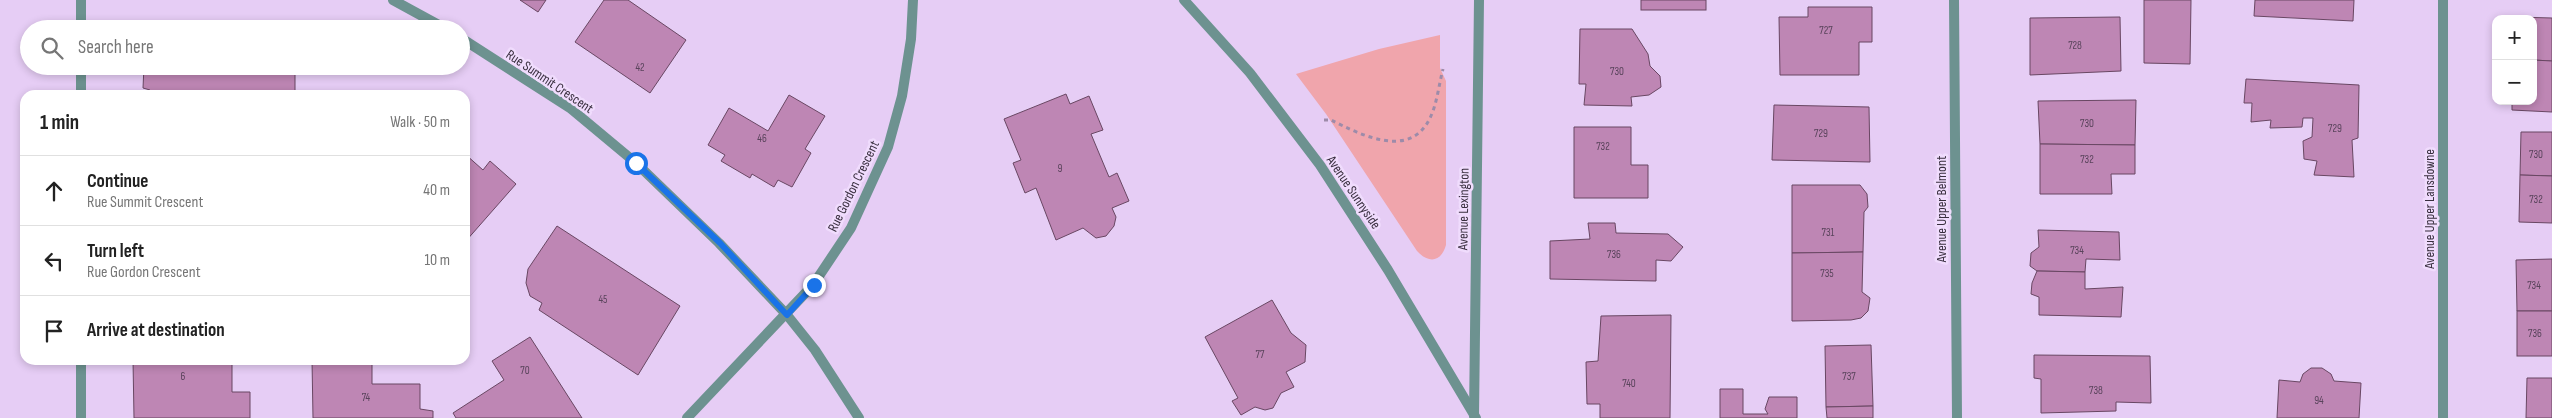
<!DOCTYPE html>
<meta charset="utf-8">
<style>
body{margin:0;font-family:"Sofia Sans Condensed",sans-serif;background:#f2f2f2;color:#222}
.controls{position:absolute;right:15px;top:15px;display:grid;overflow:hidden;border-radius:10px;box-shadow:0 2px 8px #0003}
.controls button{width:45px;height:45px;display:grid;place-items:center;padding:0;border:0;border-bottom:1px solid #e0e0e0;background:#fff;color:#222;font:25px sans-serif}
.stop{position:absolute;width:15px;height:15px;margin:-11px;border:4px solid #1a73e8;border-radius:50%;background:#fff}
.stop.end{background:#1a73e8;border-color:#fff;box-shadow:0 1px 5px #0008}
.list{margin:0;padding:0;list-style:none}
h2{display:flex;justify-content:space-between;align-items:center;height:65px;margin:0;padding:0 20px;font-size:21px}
h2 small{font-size:16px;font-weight:400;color:#767676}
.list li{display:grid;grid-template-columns:32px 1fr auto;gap:15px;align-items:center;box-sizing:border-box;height:70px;padding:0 20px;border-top:1px solid #e0e0e0}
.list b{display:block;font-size:19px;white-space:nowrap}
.list p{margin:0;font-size:16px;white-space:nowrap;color:#767676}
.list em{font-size:16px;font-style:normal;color:#767676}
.icon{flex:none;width:28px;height:28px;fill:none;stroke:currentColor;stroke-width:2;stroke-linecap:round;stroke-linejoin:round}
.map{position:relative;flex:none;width:2552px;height:418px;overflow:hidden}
.search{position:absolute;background:#fff;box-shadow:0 2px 8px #0003;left:20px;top:20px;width:450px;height:55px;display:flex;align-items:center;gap:12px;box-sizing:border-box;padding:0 18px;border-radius:28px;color:#767676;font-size:19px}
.panel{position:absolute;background:#fff;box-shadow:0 2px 8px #0003;left:20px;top:90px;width:450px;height:275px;border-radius:15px}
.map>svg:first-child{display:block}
.green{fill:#f0a5ac}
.building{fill:#be86b4;stroke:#694763}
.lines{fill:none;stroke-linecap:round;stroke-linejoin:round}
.path{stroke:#9d8ba9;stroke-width:3;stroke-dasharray:4 4;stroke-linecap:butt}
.minor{stroke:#6d9290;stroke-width:10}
.route{stroke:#1a73e8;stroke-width:6}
.labels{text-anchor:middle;stroke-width:5;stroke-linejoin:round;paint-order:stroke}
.number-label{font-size:11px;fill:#5a445c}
.street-label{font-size:14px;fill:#382e3e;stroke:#f0dcfd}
</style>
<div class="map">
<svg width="2552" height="418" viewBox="0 0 2552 418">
<rect width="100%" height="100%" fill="#e6cdf5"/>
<path class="green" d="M 1440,35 L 1440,68 L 1446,81 L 1446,245 C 1441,262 1429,264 1417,251 L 1326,114 L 1296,74 L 1379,49 Z"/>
<g class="building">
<path d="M 520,0 L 546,0 L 538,12 Z"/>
<path d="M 604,0 L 628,0 L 686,40 L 650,93 L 575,42 Z"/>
<rect x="1641" y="0" width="65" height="10"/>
<path d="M 2144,0 L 2191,0 L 2190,64 L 2144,63 Z"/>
<path d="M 2255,0 L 2354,0 L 2353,21 L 2254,16 Z"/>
<path d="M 1808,7 L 1872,7 L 1872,42 L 1859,42 L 1859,75 L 1780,75 L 1779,17 L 1808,17 Z"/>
<path d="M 2120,17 L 2121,71 L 2030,75 L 2030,18 Z"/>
<path d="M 2515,17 L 2552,18 L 2552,61 L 2533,60 L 2533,19 Z"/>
<path d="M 1580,29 L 1632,29 L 1648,54 L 1650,66 L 1660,76 L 1661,87 L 1649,95 L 1631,97 L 1632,106 L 1584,105 L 1586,84 L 1579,84 Z"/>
<path d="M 2533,60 L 2552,61 L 2552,112 L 2512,110 L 2512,101 L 2533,101 Z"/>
<path d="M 144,66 L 295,66 L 295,95 L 150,95 L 150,90 L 143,88 Z"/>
<path d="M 2246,79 L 2359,85 L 2358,138 L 2352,140 L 2354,177 L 2314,175 L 2317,161 L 2304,159 L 2303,141 L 2312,137 L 2313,118 L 2303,118 L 2302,127 L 2270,128 L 2271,120 L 2251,122 L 2252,103 L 2244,103 Z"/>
<path d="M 1066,94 L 1070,104 L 1089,96 L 1103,130 L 1091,134 L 1109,177 L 1117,173 L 1129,201 L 1112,208 L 1116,217 L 1114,226 L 1106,236 L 1096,238 L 1083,228 L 1056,240 L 1036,188 L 1025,193 L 1013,163 L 1021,160 L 1004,119 Z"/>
<path d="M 789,95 L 825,116 L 805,149 L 811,153 L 792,187 L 778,180 L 774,187 L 752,174 L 750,178 L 721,161 L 725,155 L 708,145 L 729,108 L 768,131 Z"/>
<path d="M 2136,100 L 2135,145 L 2040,144 L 2038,101 Z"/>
<path d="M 1774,105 L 1869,107 L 1870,162 L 1772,160 Z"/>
<path d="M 1574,127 L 1631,127 L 1631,165 L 1648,165 L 1648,198 L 1574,198 Z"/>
<path d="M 2521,132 L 2552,132 L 2552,176 L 2520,175 Z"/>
<path d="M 2040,144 L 2135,145 L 2135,174 L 2111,174 L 2112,194 L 2040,194 Z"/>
<path d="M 465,154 L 483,170 L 490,161 L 516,184 L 465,242 Z"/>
<path d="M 2520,175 L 2552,176 L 2552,223 L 2519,222 Z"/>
<path d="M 1792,185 L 1860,185 L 1867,194 L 1868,207 L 1864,212 L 1863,252 L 1792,253 Z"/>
<path d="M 1588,223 L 1615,223 L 1616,233 L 1668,234 L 1683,247 L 1671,261 L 1656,260 L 1656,281 L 1550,279 L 1550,241 L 1590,239 Z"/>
<path d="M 557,226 L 680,306 L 638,375 L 539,310 L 542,303 L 530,296 L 526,283 L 528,269 Z"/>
<path d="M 2038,230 L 2119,232 L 2120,260 L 2086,259 L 2085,272 L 2037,271 L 2030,266 L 2031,253 L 2039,247 Z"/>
<path d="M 1863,252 L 1862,292 L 1870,298 L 1868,311 L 1861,318 L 1851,320 L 1792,321 L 1792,253 Z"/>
<path d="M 2552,259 L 2552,311 L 2517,311 L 2516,260 Z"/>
<path d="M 2037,271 L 2085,272 L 2085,289 L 2123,287 L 2121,317 L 2039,315 L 2039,297 L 2031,294 L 2032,283 Z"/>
<path d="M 1272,300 L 1291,333 L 1306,345 L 1305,362 L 1286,372 L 1294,387 L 1281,393 L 1273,408 L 1265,410 L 1255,407 L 1241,415 L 1232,401 L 1238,398 L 1205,337 Z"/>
<rect x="2517" y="311" width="35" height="45"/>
<path d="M 1671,315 L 1670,418 L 1600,418 L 1600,404 L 1587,404 L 1586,362 L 1598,361 L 1601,316 Z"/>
<path d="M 530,337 L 582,418 L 456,418 L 453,413 L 504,380 L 492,361 Z"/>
<path d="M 1871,345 L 1873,406 L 1826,407 L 1825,346 Z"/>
<path d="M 2034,355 L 2150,356 L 2151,403 L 2116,402 L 2116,411 L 2041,413 L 2041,379 L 2034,378 Z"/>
<path d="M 133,360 L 232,360 L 232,392 L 250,392 L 250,418 L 134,418 Z"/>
<path d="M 312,360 L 372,360 L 372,384 L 420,384 L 420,409 L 433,411 L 433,418 L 313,418 Z"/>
<path d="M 2311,368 L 2322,368 L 2331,374 L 2334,381 L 2361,383 L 2359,418 L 2277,418 L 2279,380 L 2300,382 L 2303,374 Z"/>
<path d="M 2527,378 L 2552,378 L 2552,418 L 2526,418 Z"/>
<path d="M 1720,389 L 1743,389 L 1743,414 L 1768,414 L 1765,409 L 1769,397 L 1797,397 L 1797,418 L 1720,418 Z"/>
<path d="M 1873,406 L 1873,418 L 1827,418 L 1826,407 Z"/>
</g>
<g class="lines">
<path class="path" d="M 1324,120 L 1331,120 C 1361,135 1410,160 1430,118 C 1437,104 1439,84 1443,69"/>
<g class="minor">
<path d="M 81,0 L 81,29"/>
<path d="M 393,0 L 446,29"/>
<path d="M 1184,0 L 1250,73 L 1320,165 L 1388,270 L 1476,418"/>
<path d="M 1954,0 L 1957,418"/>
<path d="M 2443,0 L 2443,418"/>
<path d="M 461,38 L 570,108 L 636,163 L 719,243 L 787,315 L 815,350 L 859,418"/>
<path d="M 81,66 L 81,95"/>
<path d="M 81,360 L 81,418"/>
<path d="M 1474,416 L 1479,0"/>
<path d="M 687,418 L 813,285 L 851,228 L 888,147 L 902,96 L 911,39 L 913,0"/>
</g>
</g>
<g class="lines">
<path class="route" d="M 636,163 L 720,243 L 787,315 L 814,285"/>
</g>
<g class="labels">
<g class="number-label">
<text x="1826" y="34">727</text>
<text x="2075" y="49">728</text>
<text x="640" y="71">42</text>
<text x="1617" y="75">730</text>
<text x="2087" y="127">730</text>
<text x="2335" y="132">729</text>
<text x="1821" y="137">729</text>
<text x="762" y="142">46</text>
<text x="1603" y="150">732</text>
<text x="2536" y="158">730</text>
<text x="2087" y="163">732</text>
<text x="1060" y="172">9</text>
<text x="2536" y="203">732</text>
<text x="1828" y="236">731</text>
<text x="2077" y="254">734</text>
<text x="1614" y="258">736</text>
<text x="1827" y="277">735</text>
<text x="2534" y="289">734</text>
<text x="603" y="303">45</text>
<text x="2535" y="337">736</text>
<text x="1260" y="358">77</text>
<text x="525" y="374">70</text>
<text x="183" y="380">6</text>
<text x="1849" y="380">737</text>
<text x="1629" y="387">740</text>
<text x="2096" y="394">738</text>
<text x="366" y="401">74</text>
<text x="2319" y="404">94</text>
</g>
<g class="street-label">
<text transform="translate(550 81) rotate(34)" y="5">Rue Summit Crescent</text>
<text transform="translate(853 186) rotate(-64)" y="5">Rue Gordon Crescent</text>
<text transform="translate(1354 192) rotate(56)" y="5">Avenue Sunnyside</text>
<text transform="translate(1463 209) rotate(-89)" y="5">Avenue Lexington</text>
<text transform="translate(1941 209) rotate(-90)" y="5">Avenue Upper Belmont</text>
<text transform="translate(2429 209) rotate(-90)" y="5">Avenue Upper Lansdowne</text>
</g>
</g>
</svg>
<div class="controls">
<button>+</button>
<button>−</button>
</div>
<div class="stop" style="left:636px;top:163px"></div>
<div class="stop end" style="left:814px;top:285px"></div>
<div class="search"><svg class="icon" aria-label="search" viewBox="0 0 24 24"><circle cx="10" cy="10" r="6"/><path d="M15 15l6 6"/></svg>Search here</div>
<section class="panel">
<h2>1 min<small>Walk · 50 m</small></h2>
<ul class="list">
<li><svg class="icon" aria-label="ahead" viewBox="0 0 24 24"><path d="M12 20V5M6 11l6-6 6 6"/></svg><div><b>Continue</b><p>Rue Summit Crescent</p></div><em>40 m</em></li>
<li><svg class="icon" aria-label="left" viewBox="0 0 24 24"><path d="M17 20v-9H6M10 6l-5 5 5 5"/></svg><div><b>Turn left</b><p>Rue Gordon Crescent</p></div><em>10 m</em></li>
<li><svg class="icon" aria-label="arrive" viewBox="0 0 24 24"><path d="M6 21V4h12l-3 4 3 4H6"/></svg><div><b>Arrive at destination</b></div></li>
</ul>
</section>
</div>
